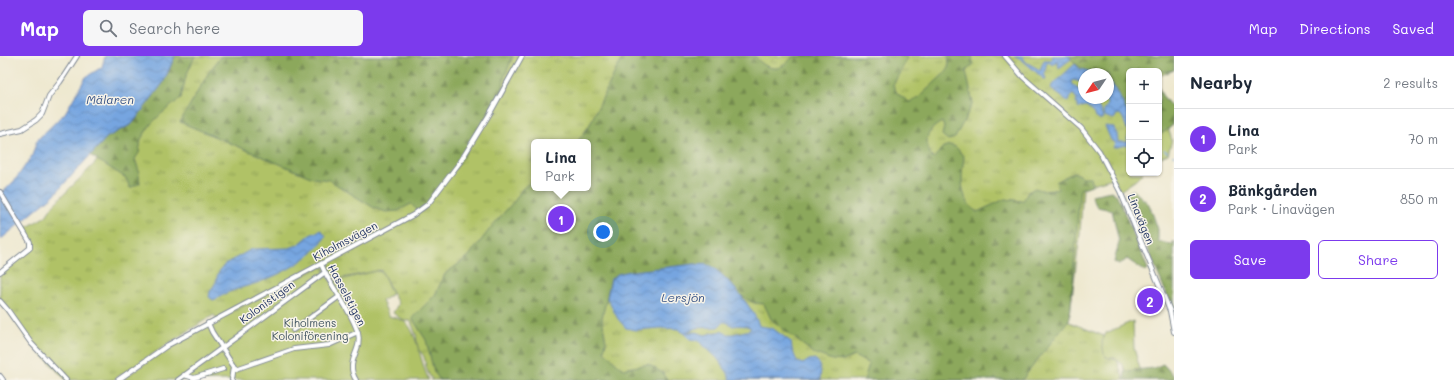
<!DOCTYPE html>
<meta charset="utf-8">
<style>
body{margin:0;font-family:Mali,sans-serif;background:#f6f6f7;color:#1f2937}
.controls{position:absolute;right:12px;top:12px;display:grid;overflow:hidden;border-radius:6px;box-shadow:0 1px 3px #0004}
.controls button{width:36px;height:36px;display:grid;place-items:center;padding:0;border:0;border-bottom:1px solid #e0e1e3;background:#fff;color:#1f2937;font:20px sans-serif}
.compass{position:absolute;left:1078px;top:12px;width:36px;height:36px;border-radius:50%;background:#fff;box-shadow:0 1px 3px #0004;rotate:235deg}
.you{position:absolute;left:603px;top:176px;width:14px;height:14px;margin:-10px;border:3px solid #fff;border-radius:50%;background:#1a73e8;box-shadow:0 0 0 6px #1a73e833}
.badge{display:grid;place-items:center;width:26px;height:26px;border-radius:50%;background:#7c3aed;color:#fff;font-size:13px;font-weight:700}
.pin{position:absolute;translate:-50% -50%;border:2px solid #fff;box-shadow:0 1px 4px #0006}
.popup{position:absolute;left:531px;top:83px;width:60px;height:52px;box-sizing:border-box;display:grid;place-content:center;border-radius:6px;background:#fff;filter:drop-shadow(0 1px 3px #0005);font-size:13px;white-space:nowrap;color:#747a83}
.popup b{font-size:15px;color:#1f2937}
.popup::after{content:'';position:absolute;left:50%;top:100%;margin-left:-8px;border:8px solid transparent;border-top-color:#fff}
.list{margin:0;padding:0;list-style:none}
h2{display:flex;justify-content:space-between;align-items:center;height:52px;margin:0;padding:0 16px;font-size:17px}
h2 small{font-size:13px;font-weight:400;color:#747a83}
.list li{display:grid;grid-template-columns:26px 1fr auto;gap:12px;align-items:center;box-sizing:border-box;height:60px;padding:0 16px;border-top:1px solid #e0e1e3}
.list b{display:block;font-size:15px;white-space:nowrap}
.list p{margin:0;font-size:13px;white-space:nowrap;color:#747a83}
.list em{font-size:13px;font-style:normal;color:#747a83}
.actions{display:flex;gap:8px;padding:12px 16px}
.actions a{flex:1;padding:9px 0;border:1px solid #7c3aed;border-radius:6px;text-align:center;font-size:14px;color:#7c3aed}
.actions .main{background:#7c3aed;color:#fff}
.icon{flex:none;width:22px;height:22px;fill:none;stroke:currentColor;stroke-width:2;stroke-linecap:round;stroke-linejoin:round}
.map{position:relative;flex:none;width:1174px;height:324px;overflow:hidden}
header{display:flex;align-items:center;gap:24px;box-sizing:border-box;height:56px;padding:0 20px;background:#7c3aed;color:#fff}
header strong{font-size:19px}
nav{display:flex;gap:22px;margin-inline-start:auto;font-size:14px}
.search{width:280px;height:36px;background:#f6f6f7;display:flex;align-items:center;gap:10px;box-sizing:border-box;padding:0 14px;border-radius:6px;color:#747a83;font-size:15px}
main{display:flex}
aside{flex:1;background:#fff}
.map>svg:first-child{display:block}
.grass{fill:url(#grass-tufts);stroke:#667862;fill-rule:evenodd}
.forest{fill:url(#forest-firs);stroke:#546c5c}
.garden{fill:#b0c266;stroke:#667862}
.water{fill:url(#water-waves);stroke:#486a9f;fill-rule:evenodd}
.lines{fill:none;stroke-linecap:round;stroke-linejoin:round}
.stream{stroke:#76a5e0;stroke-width:1.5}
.minor-casing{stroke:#848c96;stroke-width:6}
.minor{stroke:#fff;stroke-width:4}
.labels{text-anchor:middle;stroke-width:3;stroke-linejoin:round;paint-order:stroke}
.street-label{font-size:11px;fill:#1b2f5e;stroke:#f7f3e8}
.park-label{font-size:11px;fill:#405460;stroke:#f7f3e8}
.water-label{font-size:12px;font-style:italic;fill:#365285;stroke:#f7f3e8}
</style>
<header>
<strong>Map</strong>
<div class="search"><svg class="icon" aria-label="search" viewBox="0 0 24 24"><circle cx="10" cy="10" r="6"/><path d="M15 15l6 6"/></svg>Search here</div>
<nav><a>Map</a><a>Directions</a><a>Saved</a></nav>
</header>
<main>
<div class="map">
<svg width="1174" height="324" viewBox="0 0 1174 324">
<defs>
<pattern id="grass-tufts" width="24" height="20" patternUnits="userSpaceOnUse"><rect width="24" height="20" fill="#b0c266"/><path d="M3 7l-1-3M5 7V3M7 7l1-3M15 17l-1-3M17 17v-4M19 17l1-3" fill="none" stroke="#8e9e57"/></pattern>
<pattern id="forest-firs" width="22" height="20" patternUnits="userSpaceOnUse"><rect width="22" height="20" fill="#8ca85b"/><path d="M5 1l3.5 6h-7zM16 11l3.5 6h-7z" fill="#72894e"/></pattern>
<pattern id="water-waves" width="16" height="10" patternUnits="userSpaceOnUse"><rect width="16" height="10" fill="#76a5e0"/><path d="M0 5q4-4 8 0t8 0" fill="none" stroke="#6087b9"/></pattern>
</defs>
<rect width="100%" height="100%" fill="#f7f3e8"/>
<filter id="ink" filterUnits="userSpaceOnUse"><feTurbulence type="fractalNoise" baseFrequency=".025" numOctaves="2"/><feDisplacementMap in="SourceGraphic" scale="8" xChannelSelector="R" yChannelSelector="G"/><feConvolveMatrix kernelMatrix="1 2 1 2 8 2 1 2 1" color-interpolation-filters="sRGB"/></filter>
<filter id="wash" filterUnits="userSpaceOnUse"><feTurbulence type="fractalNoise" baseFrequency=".012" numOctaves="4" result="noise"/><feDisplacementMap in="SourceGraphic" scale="16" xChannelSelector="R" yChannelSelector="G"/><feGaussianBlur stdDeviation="0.9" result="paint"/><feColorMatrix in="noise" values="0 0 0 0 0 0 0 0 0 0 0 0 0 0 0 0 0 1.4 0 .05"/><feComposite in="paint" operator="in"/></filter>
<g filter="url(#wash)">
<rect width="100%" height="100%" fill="#eee8cf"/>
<g class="grass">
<path d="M 174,0 L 1174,0 L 1174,14 L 1159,20 L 1159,15 L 1129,15 L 1129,117 L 1143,117 L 1136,124 L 1120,135 L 1113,122 L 1083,131 L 1080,177 L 1069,266 L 1104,280 L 1106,301 L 1117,304 L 1124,324 L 430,324 L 432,323 C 426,316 426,309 424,301 C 423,298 420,296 418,293 L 416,279 L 411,266 L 410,265 L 404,265 L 393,257 L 398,248 L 381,214 L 333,224 L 325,213 L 217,263 L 214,259 L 202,266 L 113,324 L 66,324 L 31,287 L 0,245 L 0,216 L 33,190 L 24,173 L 46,160 L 54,148 L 96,106 L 97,102 ZM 1084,18 L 1108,18 L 1108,42 L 1084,42 ZM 534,86 L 588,86 L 588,132 L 534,132 Z"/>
<path d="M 1159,46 L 1172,84 L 1168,98 L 1159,102 Z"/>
</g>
<g class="forest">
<path d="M 175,0 L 195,0 L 186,20 L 181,42 L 161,58 L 151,68 L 141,83 L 139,97 L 135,103 L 138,112 L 140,127 L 130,132 L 126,122 L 90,99 L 107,81 L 132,68 L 163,27 Z"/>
<path d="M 221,0 L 513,0 L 504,22 L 503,34 L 460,106 L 428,148 L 418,155 L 411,148 L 398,155 L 386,156 L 374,152 L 329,124 L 313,122 L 180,66 L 209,16 Z"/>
<path d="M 626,0 L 755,0 C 760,8 773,16 782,10 C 787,8 790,3 794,0 L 906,0 L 907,3 L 893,29 L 897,37 L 909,46 L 917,43 L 947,15 L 949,8 L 948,0 L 972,0 L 973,9 L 966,15 L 973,47 L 955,82 L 948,84 L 942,79 L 944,71 L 942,66 C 925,75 923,86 933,103 L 943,91 L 950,89 L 956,91 L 964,101 C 961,120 959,144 977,156 L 1005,143 L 1023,145 L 1028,136 L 1035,132 C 1043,135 1050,136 1058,132 L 1056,126 L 1074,116 L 1082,121 L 1090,121 L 1092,129 L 1080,133 L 1070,262 L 1022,324 L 864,324 L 869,308 L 854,300 L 843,305 L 832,304 L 813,297 L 771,263 L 764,248 L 754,247 L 738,238 L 725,222 L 708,210 L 695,208 L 618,218 L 611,223 L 602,262 L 606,286 L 604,295 L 623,313 L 648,308 L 664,318 L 668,324 L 440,324 L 434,316 L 426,284 L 412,262 L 435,239 L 445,218 L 469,200 L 493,169 L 516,143 L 522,133 L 534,123 L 534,132 L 588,132 L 588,86 L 577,86 L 589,70 L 612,22 L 621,4 Z"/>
<path d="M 1069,0 L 1174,0 L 1174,14 L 1159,16 L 1159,15 L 1129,15 L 1129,60 L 1116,34 L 1108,23 L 1108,18 C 1090,18 1080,15 1069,0 Z"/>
<path d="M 1159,32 L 1162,39 L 1174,54 L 1172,70 L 1159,80 Z"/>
<path d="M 1133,134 L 1149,148 L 1158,173 L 1158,185 L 1172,189 L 1174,185 L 1174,260 L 1171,249 L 1125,138 Z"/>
<path d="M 1111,135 L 1117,139 L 1148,213 L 1146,216 L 1127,203 L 1119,209 L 1114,206 L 1119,186 L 1112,154 L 1097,151 L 1091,139 Z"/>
<path d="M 1163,308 L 1174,320 L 1174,324 L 1124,324 L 1125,315 L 1154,312 Z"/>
</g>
<g class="garden">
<path d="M 322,210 L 331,226 L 376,215 L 382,216 L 392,238 L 382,245 L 389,260 C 394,262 402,263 406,267 C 416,273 422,312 429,324 L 121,324 L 170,290 L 209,268 Z"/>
<path d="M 1133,265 L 1134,292 L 1140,313 L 1125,315 L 1123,309 L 1115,302 L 1108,302 L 1104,298 L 1102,286 L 1106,277 Z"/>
</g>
<g class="water">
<path d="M 105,0 L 175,0 L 163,27 L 132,68 L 107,81 L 53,140 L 0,184 L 0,136 L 5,134 L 15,124 L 32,100 L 37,84 L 65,57 L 86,21 L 102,11 Z"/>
<path d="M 1015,0 L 1022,0 L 1026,6 L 1040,14 L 1044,4 L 1051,4 L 1053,0 L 1069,0 L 1071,3 L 1059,12 L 1058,8 L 1059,6 L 1057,5 L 1052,9 L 1049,6 L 1046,8 L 1046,11 L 1044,17 L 1046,23 L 1044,23 L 1021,3 Z"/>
<path d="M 1075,8 L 1080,13 L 1100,18 L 1084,18 L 1084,27 L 1073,24 L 1072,26 L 1073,29 L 1084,38 L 1084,42 L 1091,42 C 1097,47 1101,55 1103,62 L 1100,64 L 1095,62 L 1093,56 L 1086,50 L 1081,51 L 1079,53 L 1076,47 L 1077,43 L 1073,38 L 1071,40 L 1069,46 L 1051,33 L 1052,29 Z"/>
<path d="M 1108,23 L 1116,34 L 1129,60 L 1129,77 C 1125,71 1125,63 1120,58 L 1116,59 L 1115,62 L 1113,63 L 1104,60 C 1103,52 1103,54 1108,49 L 1105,42 L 1108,42 Z"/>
<path d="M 1105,70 L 1113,71 L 1117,78 L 1118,86 L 1127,86 L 1127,83 L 1129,79 L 1129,91 L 1126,89 L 1113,92 L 1115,87 L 1111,84 Z"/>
<path d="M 321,174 L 326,180 C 313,201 287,215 265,224 C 253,229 241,231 229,236 C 223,238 220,242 213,244 L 209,241 L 210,236 L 216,226 L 218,217 L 225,208 L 236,202 L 252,193 L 289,192 L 298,189 L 310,179 Z"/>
<path d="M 695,208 C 699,209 704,208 708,209 C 722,214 756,255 759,270 L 772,272 L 791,286 L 792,293 L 797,306 L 803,308 L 809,304 L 815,303 C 822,310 821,314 820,324 L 730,324 L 728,317 L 717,302 L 699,285 L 690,283 L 679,273 L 661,272 L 635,274 L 626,272 L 618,263 L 607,242 L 611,223 L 618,218 L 625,216 ZM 723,266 L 726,266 L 733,270 C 738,269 747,269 751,272 L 750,274 L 733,278 L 727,278 L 721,275 L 705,279 L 697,276 L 685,277 L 696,272 L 718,271 Z"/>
</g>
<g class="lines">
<g class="stream">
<path d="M 1164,94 L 1167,96"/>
<path d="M 1173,99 L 1174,99"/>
</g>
</g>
</g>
<g filter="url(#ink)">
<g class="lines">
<defs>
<g id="minor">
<path d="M 1005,0 L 1023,21 L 1081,72 L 1099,95 L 1120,135 L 1170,255 L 1174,276"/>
<path d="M 0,78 L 22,73 L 36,64 L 42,58 L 49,40 L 60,26 L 77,0"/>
<path d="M 0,136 L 30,186 L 30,192 L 0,216"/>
<path d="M 321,208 C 331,232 350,251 358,277 C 363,295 344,305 356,324"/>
<path d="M 0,245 L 7,253 L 31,287 L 66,324"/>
<path d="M 208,267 L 212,276 L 234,310 L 232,324"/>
<path d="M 293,274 L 340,240"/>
<path d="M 234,310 L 236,313 L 239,312 L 294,293 L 329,289 L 358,276"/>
<path d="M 184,319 L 194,322 L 223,313"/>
<path d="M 0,320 L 3,324"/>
<path d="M 118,324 L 168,289 L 413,159 L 428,148 L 460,106 L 489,59 L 522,0"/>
<path d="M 178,324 L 324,217"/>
</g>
</defs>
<use href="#minor" class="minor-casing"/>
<use href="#minor" class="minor"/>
</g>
</g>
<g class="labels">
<g class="street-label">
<text transform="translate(1141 163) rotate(68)" y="4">Linavägen</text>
<text transform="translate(345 185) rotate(-28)" y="4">Kiholmsvägen</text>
<text transform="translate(347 239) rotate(62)" y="4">Hasselstigen</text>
<text transform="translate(267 246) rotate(-36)" y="4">Kolonistigen</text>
</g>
<g class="park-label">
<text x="310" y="271">Kiholmens<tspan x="310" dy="13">Koloniförening</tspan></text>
</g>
<g class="water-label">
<text x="110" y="48">Mälaren</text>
<text x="683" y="246">Lersjön</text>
</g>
</g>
</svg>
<div class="controls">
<button>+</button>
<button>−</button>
<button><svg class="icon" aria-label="locate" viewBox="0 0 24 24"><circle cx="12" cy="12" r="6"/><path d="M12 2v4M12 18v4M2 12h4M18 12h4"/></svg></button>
</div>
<svg class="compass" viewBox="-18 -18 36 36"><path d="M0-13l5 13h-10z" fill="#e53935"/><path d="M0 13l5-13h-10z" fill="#747a83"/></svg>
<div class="you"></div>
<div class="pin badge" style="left:561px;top:163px">1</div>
<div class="popup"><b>Lina</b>Park</div>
<div class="pin badge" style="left:1150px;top:245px">2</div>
</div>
<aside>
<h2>Nearby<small>2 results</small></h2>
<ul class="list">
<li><span class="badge">1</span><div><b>Lina</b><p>Park</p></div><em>70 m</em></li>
<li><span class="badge">2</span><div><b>Bänkgården</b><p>Park · Linavägen</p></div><em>850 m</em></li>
</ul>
<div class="actions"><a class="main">Save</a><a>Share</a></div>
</aside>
</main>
